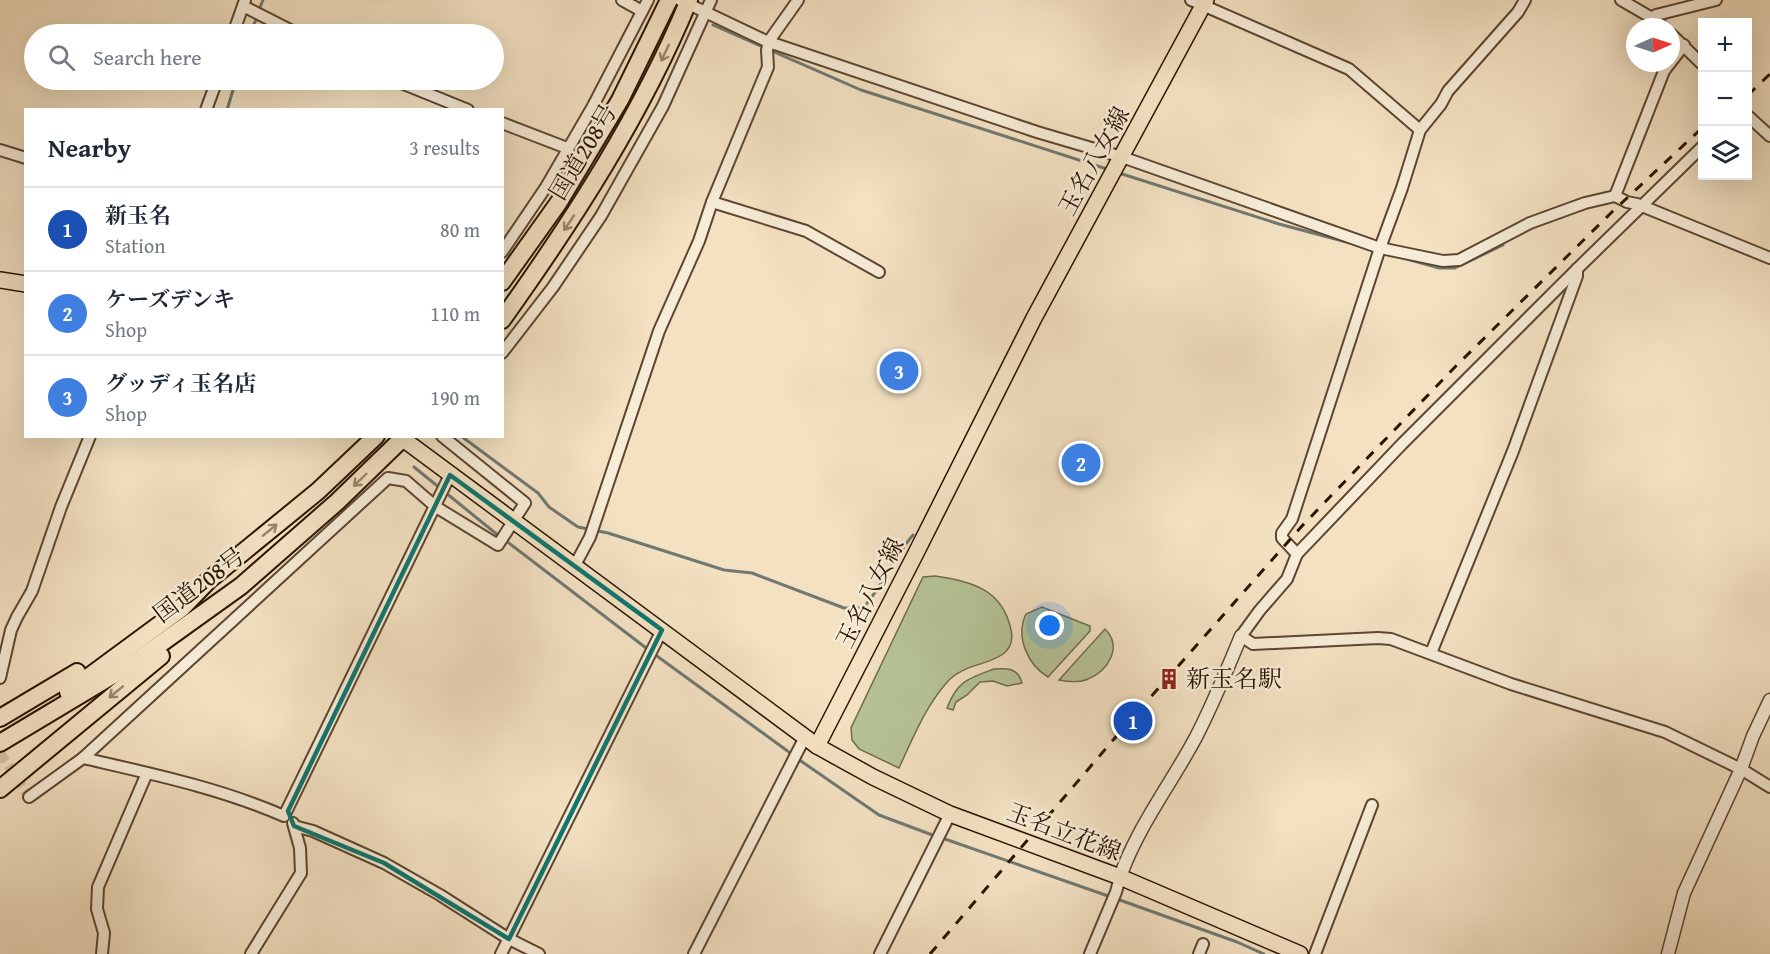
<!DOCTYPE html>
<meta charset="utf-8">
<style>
body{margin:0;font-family:"Gentium Book Plus","Noto Serif JP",serif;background:#f2f2f3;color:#1f2937}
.controls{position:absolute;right:18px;top:18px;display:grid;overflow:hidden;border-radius:0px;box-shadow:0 6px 24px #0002}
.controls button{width:54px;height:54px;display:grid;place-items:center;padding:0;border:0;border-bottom:2px solid #e0e1e3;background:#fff;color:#1f2937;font:30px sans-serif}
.compass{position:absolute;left:1626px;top:18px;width:54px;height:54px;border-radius:50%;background:#fff;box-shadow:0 6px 24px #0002;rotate:87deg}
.you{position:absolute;left:1050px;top:626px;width:21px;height:21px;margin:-15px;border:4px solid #fff;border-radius:50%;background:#1a73e8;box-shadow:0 0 0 9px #1a73e833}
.badge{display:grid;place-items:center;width:39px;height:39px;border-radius:50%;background:#ea580c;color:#fff;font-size:20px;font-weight:700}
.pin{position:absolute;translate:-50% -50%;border:3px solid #fff;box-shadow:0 2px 6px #0006}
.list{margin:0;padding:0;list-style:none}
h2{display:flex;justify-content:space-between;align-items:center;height:78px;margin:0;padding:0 24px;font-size:26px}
h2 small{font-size:20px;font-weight:400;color:#747a83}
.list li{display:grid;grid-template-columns:39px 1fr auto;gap:18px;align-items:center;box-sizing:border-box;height:84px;padding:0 24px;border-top:2px solid #e0e1e3}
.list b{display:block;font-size:22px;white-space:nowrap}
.list p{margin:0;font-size:20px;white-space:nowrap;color:#747a83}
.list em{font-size:20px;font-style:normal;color:#747a83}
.icon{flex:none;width:33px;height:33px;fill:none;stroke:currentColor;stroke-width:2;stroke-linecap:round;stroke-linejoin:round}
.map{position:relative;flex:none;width:1770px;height:954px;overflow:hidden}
.search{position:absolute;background:#fff;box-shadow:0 6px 24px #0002;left:24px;top:24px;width:480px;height:66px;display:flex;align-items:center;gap:15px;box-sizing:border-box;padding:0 21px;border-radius:33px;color:#747a83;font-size:22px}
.panel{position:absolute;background:#fff;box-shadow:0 6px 24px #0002;left:24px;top:108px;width:480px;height:330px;border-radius:0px}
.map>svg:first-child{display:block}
.green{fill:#b6c497;stroke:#706c4c;stroke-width:1.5}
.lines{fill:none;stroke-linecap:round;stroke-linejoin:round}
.stream{stroke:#707871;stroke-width:3}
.minor-tunnel{stroke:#d5c2a5;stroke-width:10;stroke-dasharray:10 5;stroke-linecap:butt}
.minor-casing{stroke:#5d4630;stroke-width:14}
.tertiary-casing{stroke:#5d4630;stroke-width:15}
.primary-casing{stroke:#2b1300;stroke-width:18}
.trunk-casing{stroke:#2b1300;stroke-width:20}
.minor{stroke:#f7ecd7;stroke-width:10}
.tertiary{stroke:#f7ecd7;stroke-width:12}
.primary{stroke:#f3e1c2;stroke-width:15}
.trunk{stroke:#f3e1c2;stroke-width:16}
.rail{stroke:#2b1300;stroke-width:3;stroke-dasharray:10 10;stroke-linecap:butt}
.oneway{stroke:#99846b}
.marked{fill:none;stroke:#0f766e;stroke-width:4.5;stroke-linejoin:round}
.labels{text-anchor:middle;stroke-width:5;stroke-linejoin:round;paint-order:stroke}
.street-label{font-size:24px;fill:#2b1300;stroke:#f7ecd7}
.poi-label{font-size:24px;fill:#2b1300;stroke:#f7ecd7;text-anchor:start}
</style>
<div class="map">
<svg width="1770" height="954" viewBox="0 0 1770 954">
<rect width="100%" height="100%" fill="#f3e1c2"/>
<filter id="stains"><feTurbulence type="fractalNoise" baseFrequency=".00333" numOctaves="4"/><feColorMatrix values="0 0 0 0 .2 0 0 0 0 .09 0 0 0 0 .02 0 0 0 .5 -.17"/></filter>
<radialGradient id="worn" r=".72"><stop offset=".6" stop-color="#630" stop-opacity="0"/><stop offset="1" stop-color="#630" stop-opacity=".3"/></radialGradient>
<g class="green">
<path d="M 935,576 C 972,581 1003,590 1011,630 C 1013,639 1011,648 1003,654 C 986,666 965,664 949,680 C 926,705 913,738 899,768 L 859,749 L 852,740 L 851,728 L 923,577 Z"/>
<path d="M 1042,607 L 1090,626 L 1090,631 L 1048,677 C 1028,665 1015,637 1026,614 Z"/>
<path d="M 1105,629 C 1123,647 1108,671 1088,679 C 1079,683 1069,682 1059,680 Z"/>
<path d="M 994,669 C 1008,668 1018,668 1022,683 L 1007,686 L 993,681 L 980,682 L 967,695 L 956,702 L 953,710 L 947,708 C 957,681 969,678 994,669 Z"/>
</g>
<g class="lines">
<g class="stream">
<path d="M 259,10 L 263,0"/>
<path d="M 713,25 L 861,90 L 1110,170"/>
<path d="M 250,34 L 257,17"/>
<path d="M 227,110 L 236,80"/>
<path d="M 1119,173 L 1279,224 L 1354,244"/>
<path d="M 1407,259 L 1439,268 L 1455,268 L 1503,245"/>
<path d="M 461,436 L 538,493 L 549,507 L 578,527 L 608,533 L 724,570 L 752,573 L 844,608 L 863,608 C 883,586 893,558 913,535"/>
<path d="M 414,467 L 499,536"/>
<path d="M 505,540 L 650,651 L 793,755"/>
<path d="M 798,759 L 879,815 L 935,836"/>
<path d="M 942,838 L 1111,897"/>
<path d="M 1117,899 L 1237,942 L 1264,954"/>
</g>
<path class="minor-tunnel" d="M 0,753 L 29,797"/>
<defs>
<g id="minor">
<path d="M 622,0 L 642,11"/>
<path d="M 680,0 L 766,41 L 1037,132 L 1122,157 L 1380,248 L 1443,261 L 1459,260 L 1530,223 L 1585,203 L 1615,196 L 1627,202 L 1637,204 L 1770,258"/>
<path d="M 798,0 L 769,41 L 767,50 L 768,67 L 712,202 L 806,231 L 879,272"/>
<path d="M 1191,0 L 1349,69 L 1420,130"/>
<path d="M 1621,0 L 1652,18 L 1663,27"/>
<path d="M 243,6 L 298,34"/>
<path d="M 1652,18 L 1656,15 L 1716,0"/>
<path d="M 233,34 L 245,0"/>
<path d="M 1671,34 L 1702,64"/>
<path d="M 1671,62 L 1684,45"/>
<path d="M 394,80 L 468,110"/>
<path d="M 206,110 L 217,80"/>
<path d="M 1748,116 L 1770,136"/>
<path d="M 502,123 L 567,148"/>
<path d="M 1702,147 L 1577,269 L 1402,444 L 1297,554 L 1287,579 L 1260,610 L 1241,636 L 1253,644 L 1378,638 L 1391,639 L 1511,684 L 1665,732 L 1741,769 L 1770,787"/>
<path d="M 0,150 L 26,158"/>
<path d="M 1615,196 L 1664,71 L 1670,63"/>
<path d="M 502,252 L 546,187 L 593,106 L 648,0"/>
<path d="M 502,353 L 553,287 L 601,216 L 663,106 L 711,0"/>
<path d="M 1297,554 L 1282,538 L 1282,533 L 1292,519 L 1380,248 L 1402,188 L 1420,130 L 1441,104 L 1448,91 L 1518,12 L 1525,0"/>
<path d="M 574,567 L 590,537 L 659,331 L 699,241 L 712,202"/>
<path d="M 1431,653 L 1513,451 L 1577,276 L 1577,269"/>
<path d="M 0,678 L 11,630 L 17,617 L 32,591 L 61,507 L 90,436"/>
<path d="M 83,758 C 152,774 220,788 284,816 L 450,475"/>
<path d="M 29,797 L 83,758 L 388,478 L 406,481 L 436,507 L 498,545 L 525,503 L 442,436"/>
<path d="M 294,826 L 313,831 L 384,863 L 440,895 L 509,939 L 539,954"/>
<path d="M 102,954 L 104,933 L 97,909 L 98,887 L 147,773"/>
<path d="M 251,954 L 301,873 L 300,848 L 293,823"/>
<path d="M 501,954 L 662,630"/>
<path d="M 694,954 L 805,737"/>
<path d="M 880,954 L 950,814"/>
<path d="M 1090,954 L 1116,892 L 1120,877"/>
<path d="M 1199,954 L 1203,944"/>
<path d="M 1315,954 L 1372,805"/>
</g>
<g id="tertiary">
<path d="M 1120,877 C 1138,826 1171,784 1196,737 C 1213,704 1227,670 1241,636"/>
<path d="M 1668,954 L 1684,893 L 1741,769 L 1753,736 L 1770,700"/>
</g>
<g id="primary">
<path d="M 0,280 L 26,284"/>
<path d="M 399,436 L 817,746 L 873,777 L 950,814 L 1120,877 L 1300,954"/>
<path d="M 817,746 L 915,555 L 1034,318 L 1206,0"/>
</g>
<g id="trunk">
<path d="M 502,282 L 559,202 L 620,100 L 669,0"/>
<path d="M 502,320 C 574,219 642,114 689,0"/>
<path d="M 68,692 L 182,608 L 209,580 L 318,491 L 376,436"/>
<path d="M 0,718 L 77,672"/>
<path d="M 0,743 L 135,662 L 241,586 L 337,502 L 405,436"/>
<path d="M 0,789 L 161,656"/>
</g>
</defs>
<use href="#minor" class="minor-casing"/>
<use href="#tertiary" class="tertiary-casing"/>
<use href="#primary" class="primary-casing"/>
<use href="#trunk" class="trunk-casing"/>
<use href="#minor" class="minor"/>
<use href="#tertiary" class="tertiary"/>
<use href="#primary" class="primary"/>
<use href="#trunk" class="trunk"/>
<g class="rail">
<path d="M 1748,95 L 1770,74"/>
<path d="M 930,954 L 1126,725 L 1302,526 L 1455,367 L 1612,212 L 1702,128"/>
</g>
</g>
<defs><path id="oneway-shaft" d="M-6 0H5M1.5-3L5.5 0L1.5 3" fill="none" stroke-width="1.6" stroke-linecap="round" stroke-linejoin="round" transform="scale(1.5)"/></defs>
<g class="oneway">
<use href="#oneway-shaft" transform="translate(665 53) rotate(115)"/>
<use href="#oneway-shaft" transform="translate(569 223) rotate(124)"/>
<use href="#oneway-shaft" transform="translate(360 480) rotate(136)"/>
<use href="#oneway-shaft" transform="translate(270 530) rotate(-39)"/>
<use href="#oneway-shaft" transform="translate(116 692) rotate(141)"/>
</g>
<path class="marked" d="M 450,475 L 662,630 L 509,939 L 384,863 L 294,826 L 288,811 Z"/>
<defs>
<symbol id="building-bare" viewBox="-9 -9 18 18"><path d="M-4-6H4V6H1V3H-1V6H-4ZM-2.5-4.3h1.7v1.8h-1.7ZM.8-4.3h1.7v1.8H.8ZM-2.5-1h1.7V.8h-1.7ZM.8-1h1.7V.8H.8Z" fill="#8f2418" stroke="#f7ecd7" stroke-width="2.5" paint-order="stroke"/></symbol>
</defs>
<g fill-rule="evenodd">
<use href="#building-bare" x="1154" y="664" width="30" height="30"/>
</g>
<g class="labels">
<g class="street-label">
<text transform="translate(583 152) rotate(-59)" y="8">国道208号</text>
<text transform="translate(1094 161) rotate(-61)" y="8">玉名八女線</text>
<text transform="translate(199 585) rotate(-37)" y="8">国道208号</text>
<text transform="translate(870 593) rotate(-63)" y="8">玉名八女線</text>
<text transform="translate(1064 832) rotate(21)" y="8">玉名立花線</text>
</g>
<g class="poi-label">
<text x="1186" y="687">新玉名駅</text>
</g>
</g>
<rect width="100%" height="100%" filter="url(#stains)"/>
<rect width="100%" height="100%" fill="url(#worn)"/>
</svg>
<div class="controls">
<button>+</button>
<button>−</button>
<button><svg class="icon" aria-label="layers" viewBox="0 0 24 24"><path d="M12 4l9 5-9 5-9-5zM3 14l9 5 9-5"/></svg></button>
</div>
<svg class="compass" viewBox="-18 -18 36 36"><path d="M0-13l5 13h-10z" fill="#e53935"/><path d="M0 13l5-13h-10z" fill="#747a83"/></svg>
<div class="you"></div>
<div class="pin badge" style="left:1133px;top:721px;background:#1a4fb4">1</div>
<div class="pin badge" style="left:1081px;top:463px;background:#3f7fe0">2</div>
<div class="pin badge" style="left:899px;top:371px;background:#3f7fe0">3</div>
<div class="search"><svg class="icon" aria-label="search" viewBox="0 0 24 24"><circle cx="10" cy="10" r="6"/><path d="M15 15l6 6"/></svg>Search here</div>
<section class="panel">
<h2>Nearby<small>3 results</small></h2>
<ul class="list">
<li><span class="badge" style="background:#1a4fb4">1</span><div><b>新玉名</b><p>Station</p></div><em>80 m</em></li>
<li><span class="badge" style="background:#3f7fe0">2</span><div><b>ケーズデンキ</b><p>Shop</p></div><em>110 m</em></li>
<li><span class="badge" style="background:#3f7fe0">3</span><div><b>グッディ玉名店</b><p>Shop</p></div><em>190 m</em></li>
</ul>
</section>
</div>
